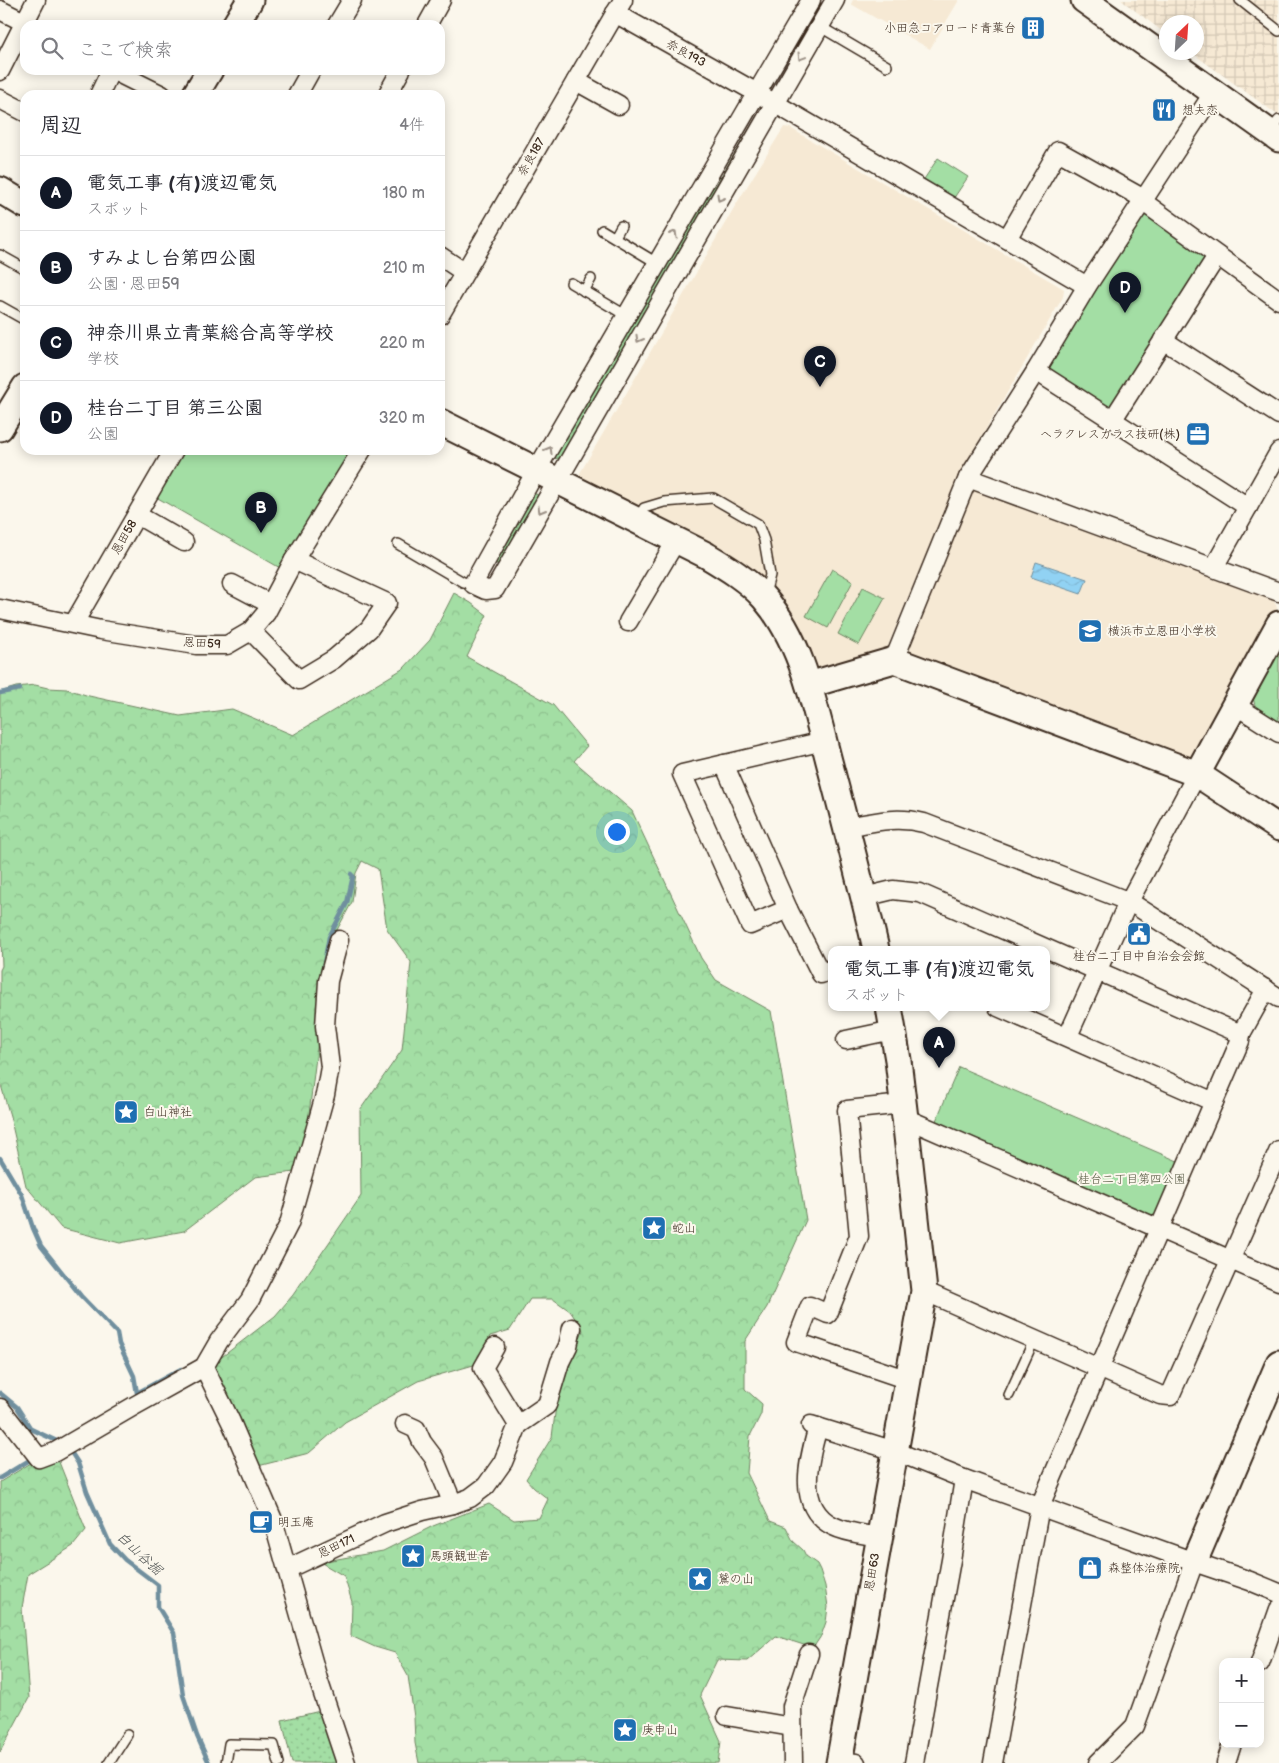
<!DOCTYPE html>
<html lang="ja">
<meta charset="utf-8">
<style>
body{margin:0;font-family:"Balsamiq Sans","Klee One",sans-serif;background:#f7f7f7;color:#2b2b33}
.controls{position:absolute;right:15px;bottom:15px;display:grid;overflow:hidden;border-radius:10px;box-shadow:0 2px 12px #0003}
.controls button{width:45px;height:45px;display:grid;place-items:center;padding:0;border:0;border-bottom:1px solid #e1e1e2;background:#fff;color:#2b2b33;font:25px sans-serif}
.compass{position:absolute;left:1159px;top:15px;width:45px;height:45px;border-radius:50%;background:#fff;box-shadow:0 2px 12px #0003;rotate:25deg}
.you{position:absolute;left:616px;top:831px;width:18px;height:18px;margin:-12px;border:4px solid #fff;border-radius:50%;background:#1a73e8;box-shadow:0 0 0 8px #1a73e833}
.badge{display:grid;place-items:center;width:32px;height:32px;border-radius:50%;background:#111827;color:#fff;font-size:16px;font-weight:700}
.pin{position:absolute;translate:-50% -41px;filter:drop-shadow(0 1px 2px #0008)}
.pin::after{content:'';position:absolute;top:26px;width:18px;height:15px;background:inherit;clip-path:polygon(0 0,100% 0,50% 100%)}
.popup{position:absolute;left:828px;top:946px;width:222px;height:65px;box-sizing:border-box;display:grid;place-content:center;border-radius:10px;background:#fff;filter:drop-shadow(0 1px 4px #0005);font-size:16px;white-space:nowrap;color:#7c7c81}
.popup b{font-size:19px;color:#2b2b33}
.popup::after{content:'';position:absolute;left:50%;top:100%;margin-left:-10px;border:10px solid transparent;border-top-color:#fff}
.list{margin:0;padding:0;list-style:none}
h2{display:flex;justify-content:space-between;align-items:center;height:65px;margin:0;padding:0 20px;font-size:21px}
h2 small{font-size:16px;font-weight:400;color:#7c7c81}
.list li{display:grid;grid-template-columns:32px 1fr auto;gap:15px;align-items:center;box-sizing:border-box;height:75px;padding:0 20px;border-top:1px solid #e1e1e2}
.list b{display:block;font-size:19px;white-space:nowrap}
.list p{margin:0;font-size:16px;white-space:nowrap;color:#7c7c81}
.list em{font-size:16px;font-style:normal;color:#7c7c81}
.icon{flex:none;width:28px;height:28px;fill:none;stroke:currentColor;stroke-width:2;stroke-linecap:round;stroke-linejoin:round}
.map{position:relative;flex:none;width:1279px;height:1763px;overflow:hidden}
.search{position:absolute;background:#fff;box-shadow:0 2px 12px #0003;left:20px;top:20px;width:425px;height:55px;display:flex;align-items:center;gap:12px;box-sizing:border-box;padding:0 18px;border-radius:15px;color:#7c7c81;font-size:19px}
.panel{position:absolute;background:#fff;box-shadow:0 2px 12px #0003;left:20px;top:90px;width:425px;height:365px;border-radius:15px}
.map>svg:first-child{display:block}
.built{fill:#f6e9d4}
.industrial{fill:url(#industrial-grid)}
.grass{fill:url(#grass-dots);stroke:#6f8461}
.forest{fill:url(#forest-crowns);stroke:#6f8461}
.park{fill:#a3dea4;stroke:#6f8461}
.water{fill:url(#water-waves);stroke:#6f8f9e}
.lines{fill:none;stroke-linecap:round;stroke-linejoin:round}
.stream{stroke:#6f8f9e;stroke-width:4.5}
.lane-casing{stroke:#3b2a1e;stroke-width:12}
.street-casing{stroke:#3b2a1e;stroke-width:21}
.secondary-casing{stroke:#3b2a1e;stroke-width:29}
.lane{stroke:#fbf7ec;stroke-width:9}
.street{stroke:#fbf7ec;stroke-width:18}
.secondary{stroke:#fbf7ec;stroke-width:25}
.oneway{stroke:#9b9085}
.labels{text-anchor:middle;stroke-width:4;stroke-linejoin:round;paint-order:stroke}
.poi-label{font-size:12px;fill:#3b2a1e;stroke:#fbf7ec;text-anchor:start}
.street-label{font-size:12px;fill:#3b2a1e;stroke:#fbf7ec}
.park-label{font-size:12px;fill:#555740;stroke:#fbf7ec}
.water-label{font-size:14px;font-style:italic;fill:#505453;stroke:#fbf7ec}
</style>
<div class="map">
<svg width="1279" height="1763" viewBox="0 0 1279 1763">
<defs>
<pattern id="industrial-grid" width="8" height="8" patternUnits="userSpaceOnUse" patternTransform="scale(1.25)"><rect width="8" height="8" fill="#f6e9d4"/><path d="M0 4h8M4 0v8" fill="none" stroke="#d4c8b6"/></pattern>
<pattern id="grass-dots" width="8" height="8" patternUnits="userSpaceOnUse" patternTransform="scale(1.25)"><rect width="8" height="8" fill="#a3dea4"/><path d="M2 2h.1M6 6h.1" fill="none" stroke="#8dbf8d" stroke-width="1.8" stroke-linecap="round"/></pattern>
<pattern id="forest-crowns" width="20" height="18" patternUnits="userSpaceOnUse" patternTransform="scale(1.25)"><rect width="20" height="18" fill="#a3dea4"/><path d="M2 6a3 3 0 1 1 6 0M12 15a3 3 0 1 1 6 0" fill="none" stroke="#8dbf8d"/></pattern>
<pattern id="water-waves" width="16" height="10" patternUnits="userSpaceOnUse" patternTransform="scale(1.25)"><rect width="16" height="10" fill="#91d2f3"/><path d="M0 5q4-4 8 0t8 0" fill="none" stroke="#7eb4d0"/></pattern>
</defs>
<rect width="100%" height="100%" fill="#fbf7ec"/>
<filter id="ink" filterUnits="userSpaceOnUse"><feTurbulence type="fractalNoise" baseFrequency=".02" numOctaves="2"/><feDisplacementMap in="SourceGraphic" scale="10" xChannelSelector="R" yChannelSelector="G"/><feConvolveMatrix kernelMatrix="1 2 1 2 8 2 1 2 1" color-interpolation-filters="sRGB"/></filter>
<g filter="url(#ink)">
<g class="built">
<path d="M 853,0 L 959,0 L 930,49 L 851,4 Z"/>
<path d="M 784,127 L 790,128 L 1064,289 L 1063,297 L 958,477 L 885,653 L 822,672 L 813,667 L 798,625 L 774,590 L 743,563 L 644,508 L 576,480 L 735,206 Z"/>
<path d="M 978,488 L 1273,598 L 1277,608 L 1197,754 L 1185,759 L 908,654 L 968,493 Z"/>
</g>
<path class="industrial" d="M 1121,0 L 1279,0 L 1279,116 L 1192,53 L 1196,52 L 1196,22 L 1166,22 L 1166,34 Z"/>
<g class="grass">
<path d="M 758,114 L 760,116 L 614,374 L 599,389 L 561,457 L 558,459 L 554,458 L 704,195 L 716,185 Z"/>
<path d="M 532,494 L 536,494 L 539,496 L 501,564 L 496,564 L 495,561 Z"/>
<path d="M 320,1711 L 338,1763 L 292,1763 L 282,1720 Z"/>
</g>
<g class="forest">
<path d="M 454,593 L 471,603 L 487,615 L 467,657 L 553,705 L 587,746 L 574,761 L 632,811 L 701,958 L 716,980 L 771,1011 L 806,1220 L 767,1307 L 745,1341 L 745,1389 L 762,1404 L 761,1414 L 750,1436 L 747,1473 L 770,1521 L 786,1527 L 793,1541 L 803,1550 L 806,1556 L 817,1564 L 820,1570 L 825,1586 L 828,1607 L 826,1622 L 821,1636 L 813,1648 L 776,1636 L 747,1661 L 717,1660 L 700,1695 L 721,1741 L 718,1763 L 419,1763 L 415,1743 L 414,1717 L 408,1676 L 395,1653 L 375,1647 L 351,1636 L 352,1602 L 344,1576 L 320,1562 L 383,1551 L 433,1526 L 489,1504 L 514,1520 L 539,1518 L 548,1499 L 534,1488 L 526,1479 L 552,1437 L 557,1398 L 583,1330 L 570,1311 L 553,1299 L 530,1299 L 510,1330 L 490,1336 L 477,1364 L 418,1381 L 345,1422 L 309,1453 L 258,1466 L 214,1363 L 275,1316 L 293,1295 L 361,1196 L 360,1110 L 402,1050 L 411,962 L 387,929 L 378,869 L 362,861 L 356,873 L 352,902 L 330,943 L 302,1171 L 255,1177 L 184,1231 L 120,1243 L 61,1228 L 26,1186 L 10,1116 L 0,1082 L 0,970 L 2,966 L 0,915 L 0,692 L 16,687 L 35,685 L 48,688 L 67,689 L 89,696 L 180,716 L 232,709 L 293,735 L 404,668 L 430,640 Z"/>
<path d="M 55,1452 L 86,1530 L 73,1546 L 28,1574 L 22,1608 L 29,1698 L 0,1752 L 0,1482 L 39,1458 Z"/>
</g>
<g class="park">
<path d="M 938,158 L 968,177 L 949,205 L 919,187 Z"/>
<path d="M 1141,208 L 1207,256 L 1110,412 L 1044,371 Z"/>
<path d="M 183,450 L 351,450 L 282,569 L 156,497 Z"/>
<path d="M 832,569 L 853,581 L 828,628 L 806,616 Z"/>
<path d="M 863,587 L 885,598 L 859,645 L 838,634 Z"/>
<path d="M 1279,645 L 1279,724 L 1256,709 L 1253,698 Z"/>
<path d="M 959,1067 L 1187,1165 L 1160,1228 L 932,1130 Z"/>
</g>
<path class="water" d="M 1036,562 L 1087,579 L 1081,594 L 1031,577 Z"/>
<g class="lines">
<g class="stream">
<path d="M 0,693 L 20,689"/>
<path d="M 323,969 L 329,937 L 347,903 L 353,876 L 351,874"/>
<path d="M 0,1158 L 22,1195 L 33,1228 L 41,1246 L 81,1296 L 117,1333 L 119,1344 L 134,1376 L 137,1393 L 181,1369"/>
<path d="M 0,1393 L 17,1407 L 31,1429 L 61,1443"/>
<path d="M 69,1449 L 78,1463 L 87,1492 L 110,1544 L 125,1560 L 158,1585 L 158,1607 L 174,1633 L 183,1695 L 197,1736 L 209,1763"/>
<path d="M 0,1478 L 33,1458"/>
</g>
<defs>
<g id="lane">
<path d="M 1240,0 L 1279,31"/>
<path d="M 819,26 L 887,66"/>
<path d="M 1269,132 L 1279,120"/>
<path d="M 602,230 L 657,263"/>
<path d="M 615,237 L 621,226"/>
<path d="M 0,255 L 25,269"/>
<path d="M 571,283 L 627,316"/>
<path d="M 584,291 L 591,279"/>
<path d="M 0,306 L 25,320"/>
<path d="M 638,519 L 644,508 L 664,502 L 713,498 L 758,524 L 764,540 L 770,575 L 765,594"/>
<path d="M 398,544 L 463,582 L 473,584"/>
<path d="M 1009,1395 L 1034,1340"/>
<path d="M 109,1763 L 127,1735"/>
<path d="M 226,1763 L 229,1744 L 274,1745 L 279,1763"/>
</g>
<g id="street">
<path d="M 811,0 L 536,471 L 473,584 L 486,590 L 495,589 L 835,0"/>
<path d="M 0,10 L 30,25"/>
<path d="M 615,13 L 757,93 L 1087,286"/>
<path d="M 337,25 L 352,0"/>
<path d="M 427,25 L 441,0"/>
<path d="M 112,70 L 162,95"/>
<path d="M 0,71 L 36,0"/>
<path d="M 576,81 L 619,105"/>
<path d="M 99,95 L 111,70"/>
<path d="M 297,95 L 311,70"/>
<path d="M 387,95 L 401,70"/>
<path d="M 0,99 L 25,112"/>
<path d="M 1142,201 L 1279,300"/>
<path d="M 1007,239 L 1058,151 L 1144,199"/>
<path d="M 440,256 L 464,272"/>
<path d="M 440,315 L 623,0"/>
<path d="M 1163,340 L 1279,415"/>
<path d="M 1036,371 L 1248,507"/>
<path d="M 1113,419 L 1217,256"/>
<path d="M 968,478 L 1279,592"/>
<path d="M 137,515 L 184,542"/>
<path d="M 1214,567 L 1279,452"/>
<path d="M 232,584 L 270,604"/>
<path d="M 0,609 L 101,630 L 196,645 L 227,645 L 251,631 L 266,613 L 294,560 L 362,450"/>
<path d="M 628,622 L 676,541"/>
<path d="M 74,623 L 174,450"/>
<path d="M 251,631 L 299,680 L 334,659 L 369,629 L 387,603 L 294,560"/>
<path d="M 894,660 L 968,478 L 1036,371 L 1087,286 L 1214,92"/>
<path d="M 1235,705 L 1279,733"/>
<path d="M 824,741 L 682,774 L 750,925 L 788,909 L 821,974 L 832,969"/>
<path d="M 724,764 L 788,909"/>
<path d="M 847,827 C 874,822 896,816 924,823 L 1130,902 L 1279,998"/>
<path d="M 864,897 L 893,890 L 920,893 L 1241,1034"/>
<path d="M 998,1007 L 1214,1102"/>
<path d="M 1068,1036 L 1126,907 L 1197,774"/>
<path d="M 846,1040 L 893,1030"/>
<path d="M 903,1104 L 847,1110 L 859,1236 L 828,1314 L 810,1306 L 796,1342 L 908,1380"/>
<path d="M 905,1118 L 1279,1281"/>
<path d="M 924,1291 L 1160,1395 L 1170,1396 L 1279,1150"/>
<path d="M 495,1347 L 483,1368 L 518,1425"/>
<path d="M 204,1367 L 231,1422 L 273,1520 L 318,1679 L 346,1763"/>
<path d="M 0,1408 L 39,1458 L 55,1452 L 134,1406 L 204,1367 L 219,1341 L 250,1300 L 289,1224 L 325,1095 L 330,1067 L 325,1026 L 328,981 L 339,940"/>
<path d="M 405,1424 L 416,1429 L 422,1442 L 434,1458 L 453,1504"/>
<path d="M 811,1425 L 895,1451 L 964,1479 L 1194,1562 L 1250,1581 L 1279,1593"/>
<path d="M 818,1427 C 809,1458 795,1507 833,1526 C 847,1533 863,1534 878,1537"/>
<path d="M 287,1569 L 385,1523 L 422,1511 L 453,1504 L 470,1498 L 486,1486 L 503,1462 L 518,1425 L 547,1405 L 560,1362 L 568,1346 L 572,1328"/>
<path d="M 1260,1663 L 1279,1609"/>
<path d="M 727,1716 L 792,1727"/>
<path d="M 839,1761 L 856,1763"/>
<path d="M 793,1763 L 792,1706 L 809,1654"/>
<path d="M 914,1763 L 951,1560 L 964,1479"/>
<path d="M 993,1763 L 1040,1506 L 1240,1041 L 1241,1034 L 1266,989"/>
<path d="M 1098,1763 L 1135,1726 L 1194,1562"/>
<path d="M 1226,1763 L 1232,1744"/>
</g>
<g id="secondary">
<path d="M 1084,0 L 1279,139"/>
<path d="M 235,25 L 250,0"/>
<path d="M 195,95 L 210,70"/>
<path d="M 0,190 L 25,205"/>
<path d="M 440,422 L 706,555 C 726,567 748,580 764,598 C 803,642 815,709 830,765 C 846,826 862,888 876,949"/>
<path d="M 0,428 L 25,387"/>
<path d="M 809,685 L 894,660 L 1197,774 L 1279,828"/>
<path d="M 1197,774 L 1279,624"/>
<path d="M 1194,1562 L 1279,1363"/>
<path d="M 839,1763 L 924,1291 L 905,1118 L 898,1060 L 889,1007"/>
</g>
</defs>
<use href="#lane" class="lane-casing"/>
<use href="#street" class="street-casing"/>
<use href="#secondary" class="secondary-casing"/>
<use href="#lane" class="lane"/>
<use href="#street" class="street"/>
<use href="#secondary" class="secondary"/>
</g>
<defs><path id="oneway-chevron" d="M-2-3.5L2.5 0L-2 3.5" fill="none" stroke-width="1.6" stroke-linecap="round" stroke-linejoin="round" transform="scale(1.25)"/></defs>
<g class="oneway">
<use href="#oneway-chevron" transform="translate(801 57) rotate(121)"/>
<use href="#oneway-chevron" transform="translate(720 198) rotate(120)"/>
<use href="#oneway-chevron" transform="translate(674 234) rotate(-60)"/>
<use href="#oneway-chevron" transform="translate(639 339) rotate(120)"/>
<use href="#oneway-chevron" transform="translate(549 450) rotate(-60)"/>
<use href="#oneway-chevron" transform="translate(541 510) rotate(120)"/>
</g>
</g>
<defs>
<symbol id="building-square" viewBox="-11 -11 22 22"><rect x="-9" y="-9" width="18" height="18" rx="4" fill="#1f6fb2" stroke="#fbf7ec"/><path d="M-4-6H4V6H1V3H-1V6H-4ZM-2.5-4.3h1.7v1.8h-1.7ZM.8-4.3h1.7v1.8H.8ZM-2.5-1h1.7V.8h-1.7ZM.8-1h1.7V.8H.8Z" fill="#fff"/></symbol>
<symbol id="restaurant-square" viewBox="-11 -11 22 22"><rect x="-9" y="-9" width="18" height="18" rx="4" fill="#1f6fb2" stroke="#fbf7ec"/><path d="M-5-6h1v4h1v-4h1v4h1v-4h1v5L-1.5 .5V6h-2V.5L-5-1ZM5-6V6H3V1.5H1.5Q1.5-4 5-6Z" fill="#fff"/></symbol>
<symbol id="office-square" viewBox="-11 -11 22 22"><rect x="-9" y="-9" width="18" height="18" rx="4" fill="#1f6fb2" stroke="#fbf7ec"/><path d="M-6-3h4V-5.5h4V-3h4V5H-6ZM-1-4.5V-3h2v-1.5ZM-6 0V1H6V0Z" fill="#fff"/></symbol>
<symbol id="school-square" viewBox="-11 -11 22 22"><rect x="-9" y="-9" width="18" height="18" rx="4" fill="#1f6fb2" stroke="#fbf7ec"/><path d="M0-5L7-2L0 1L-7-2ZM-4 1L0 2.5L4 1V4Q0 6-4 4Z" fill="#fff"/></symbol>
<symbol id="civic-square" viewBox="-11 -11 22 22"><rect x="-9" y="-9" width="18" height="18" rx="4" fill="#1f6fb2" stroke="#fbf7ec"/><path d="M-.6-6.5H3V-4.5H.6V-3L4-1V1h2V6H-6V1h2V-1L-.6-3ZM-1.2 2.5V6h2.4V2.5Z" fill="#fff"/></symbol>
<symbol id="sight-square" viewBox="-11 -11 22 22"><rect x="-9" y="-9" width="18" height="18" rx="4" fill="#1f6fb2" stroke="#fbf7ec"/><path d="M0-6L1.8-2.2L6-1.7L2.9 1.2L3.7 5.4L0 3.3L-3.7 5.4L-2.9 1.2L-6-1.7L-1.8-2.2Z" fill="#fff"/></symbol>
<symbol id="cafe-square" viewBox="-11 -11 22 22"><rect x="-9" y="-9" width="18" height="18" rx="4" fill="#1f6fb2" stroke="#fbf7ec"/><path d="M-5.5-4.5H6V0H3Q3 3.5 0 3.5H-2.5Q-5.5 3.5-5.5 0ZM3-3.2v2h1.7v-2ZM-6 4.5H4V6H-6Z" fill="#fff"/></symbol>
<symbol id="shop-square" viewBox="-11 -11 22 22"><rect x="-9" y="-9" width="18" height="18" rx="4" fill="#1f6fb2" stroke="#fbf7ec"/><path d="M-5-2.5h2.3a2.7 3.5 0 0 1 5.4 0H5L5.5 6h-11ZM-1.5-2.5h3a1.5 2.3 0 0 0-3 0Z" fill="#fff"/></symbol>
</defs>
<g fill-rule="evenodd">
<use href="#building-square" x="1019" y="14" width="28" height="28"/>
<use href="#restaurant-square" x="1150" y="96" width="28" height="28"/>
<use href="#office-square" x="1184" y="420" width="28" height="28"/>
<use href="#school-square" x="1076" y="617" width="28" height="28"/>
<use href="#civic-square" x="1125" y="920" width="28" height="28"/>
<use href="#sight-square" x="112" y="1098" width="28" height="28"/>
<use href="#sight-square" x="640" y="1214" width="28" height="28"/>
<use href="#cafe-square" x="247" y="1508" width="28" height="28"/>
<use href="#sight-square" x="399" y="1542" width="28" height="28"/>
<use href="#shop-square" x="1076" y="1554" width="28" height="28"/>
<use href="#sight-square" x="686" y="1565" width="28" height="28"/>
<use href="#sight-square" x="611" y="1716" width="28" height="28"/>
</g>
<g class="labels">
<g class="poi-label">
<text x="1016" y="32" text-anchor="end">小田急コアロード青葉台</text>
<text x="1182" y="114">想夫恋</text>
<text x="1180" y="438" text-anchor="end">ヘラクレスガラス技研(株)</text>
<text x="1108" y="635">横浜市立恩田小学校</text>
<text x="1139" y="960" text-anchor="middle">桂台二丁目中自治会会館</text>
<text x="144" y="1116">白山神社</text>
<text x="672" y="1232">蛇山</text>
<text x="278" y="1526">明玉庵</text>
<text x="430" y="1560">馬頭観世音</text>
<text x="1108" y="1572">森整体治療院</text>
<text x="718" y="1583">鷲の山</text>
<text x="642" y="1734">庚申山</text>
</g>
<g class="street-label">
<text transform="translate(686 53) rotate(29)" y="4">奈良193</text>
<text transform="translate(531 157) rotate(-60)" y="4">奈良187</text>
<text transform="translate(124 537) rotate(-60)" y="4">恩田58</text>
<text transform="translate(202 643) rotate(4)" y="4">恩田59</text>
<text transform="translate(336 1546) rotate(-25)" y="4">恩田171</text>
<text transform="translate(872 1572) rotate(-80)" y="4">恩田63</text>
</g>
<g class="park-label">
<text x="1132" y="1183">桂台二丁目第四公園</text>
</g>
<g class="water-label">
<text transform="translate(140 1553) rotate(43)" y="5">白山谷掘</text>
</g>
</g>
</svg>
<div class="controls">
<button>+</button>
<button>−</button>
</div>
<svg class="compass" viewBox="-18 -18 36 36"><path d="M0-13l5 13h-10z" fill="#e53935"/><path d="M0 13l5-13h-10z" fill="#7c7c81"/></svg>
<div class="you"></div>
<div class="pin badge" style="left:939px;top:1068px">A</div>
<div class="popup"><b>電気工事 (有)渡辺電気</b>スポット</div>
<div class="pin badge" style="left:261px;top:533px">B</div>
<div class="pin badge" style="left:820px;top:387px">C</div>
<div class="pin badge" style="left:1125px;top:313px">D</div>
<div class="search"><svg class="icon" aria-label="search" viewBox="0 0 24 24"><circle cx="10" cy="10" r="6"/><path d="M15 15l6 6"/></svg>ここで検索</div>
<section class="panel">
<h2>周辺<small>4件</small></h2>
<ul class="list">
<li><span class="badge">A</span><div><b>電気工事 (有)渡辺電気</b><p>スポット</p></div><em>180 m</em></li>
<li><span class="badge">B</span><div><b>すみよし台第四公園</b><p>公園 · 恩田59</p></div><em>210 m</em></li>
<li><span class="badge">C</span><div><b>神奈川県立青葉総合高等学校</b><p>学校</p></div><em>220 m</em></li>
<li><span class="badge">D</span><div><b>桂台二丁目 第三公園</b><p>公園</p></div><em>320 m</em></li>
</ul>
</section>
</div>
